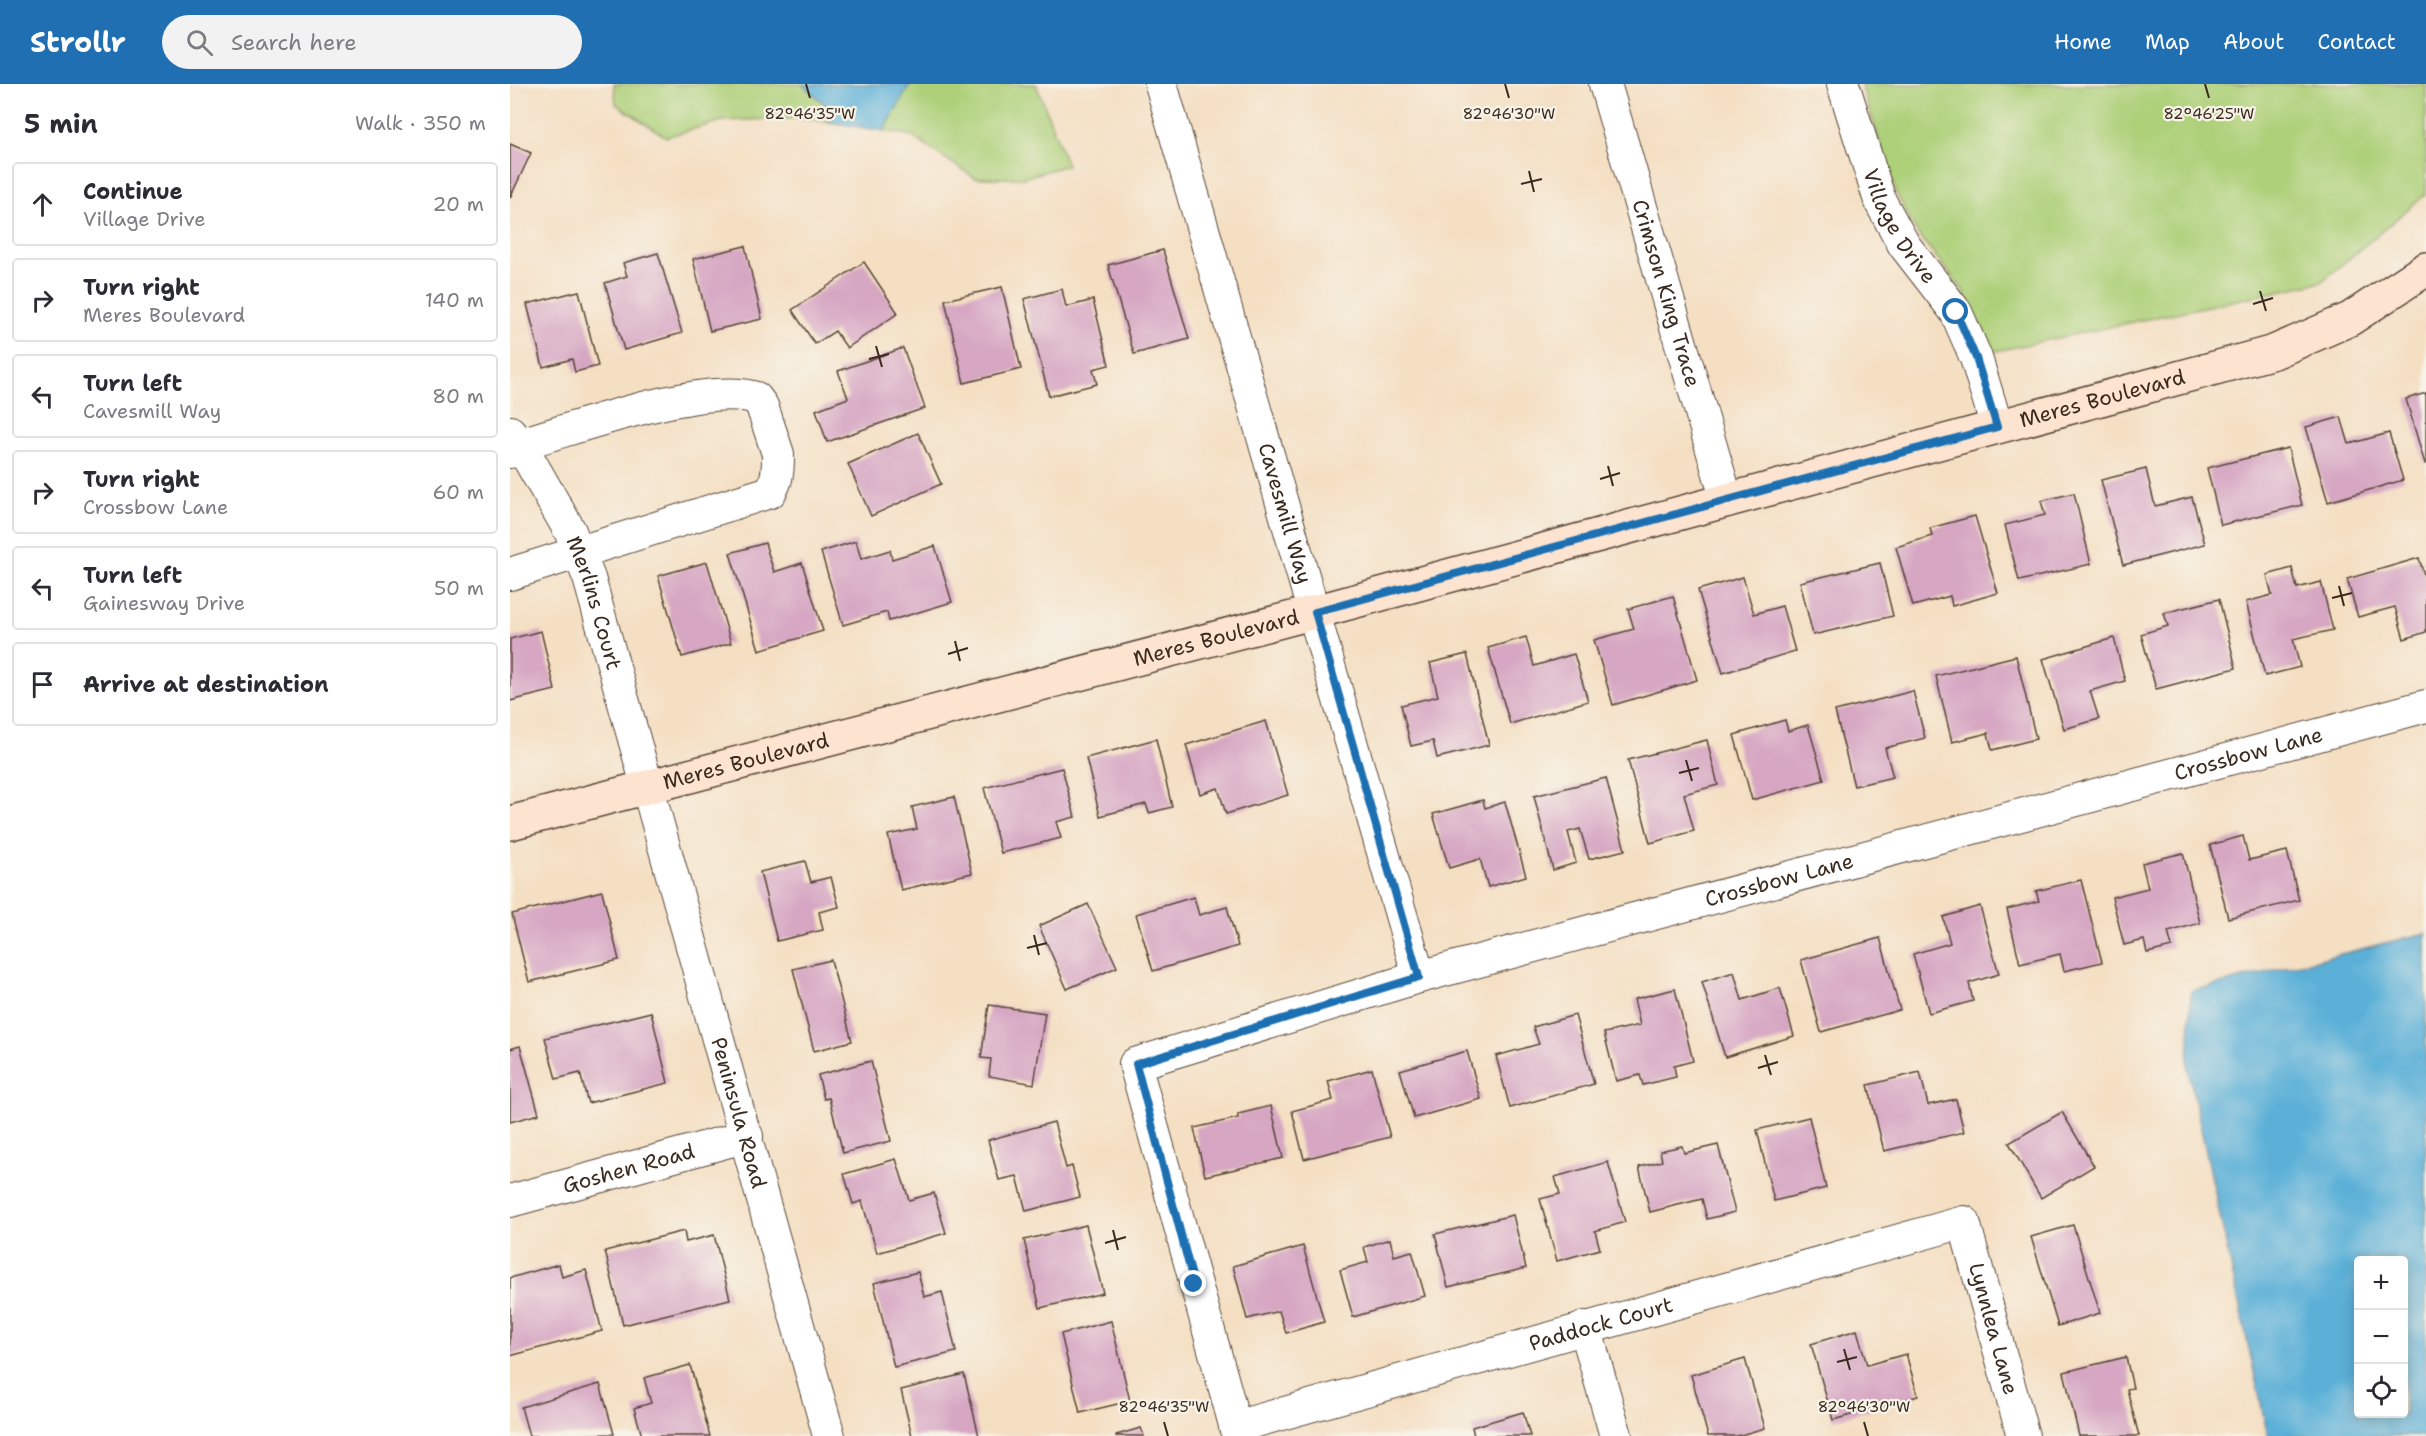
<!DOCTYPE html>
<meta charset="utf-8">
<style>
body{margin:0;font-family:"Shantell Sans",sans-serif;background:#f2f2f3;color:#2b2b33}
.controls{position:absolute;right:18px;bottom:18px;display:grid;overflow:hidden;border-radius:6px;box-shadow:0 3px 15px #0003}
.controls button{width:54px;height:54px;display:grid;place-items:center;padding:0;border:0;border-bottom:2px solid #e1e1e2;background:#fff;color:#2b2b33;font:30px sans-serif}
.stop{position:absolute;width:18px;height:18px;margin:-14px;border:4px solid #1f6fb2;border-radius:50%;background:#fff}
.stop.end{background:#1f6fb2;border-color:#fff;box-shadow:0 2px 6px #0008}
.list{margin:0;padding:0;list-style:none}
h2{display:flex;justify-content:space-between;align-items:center;height:78px;margin:0;padding:0 24px;font-size:26px}
h2 small{font-size:20px;font-weight:400;color:#7c7c81}
.list li{display:grid;grid-template-columns:39px 1fr auto;gap:18px;align-items:center;box-sizing:border-box;height:84px;margin:0 12px 12px;padding:0 12px;border:2px solid #e1e1e2;border-radius:6px}
.list b{display:block;font-size:22px;white-space:nowrap}
.list p{margin:0;font-size:20px;white-space:nowrap;color:#7c7c81}
.list em{font-size:20px;font-style:normal;color:#7c7c81}
.icon{flex:none;width:33px;height:33px;fill:none;stroke:currentColor;stroke-width:2;stroke-linecap:round;stroke-linejoin:round}
.map{position:relative;flex:none;width:1916px;height:1352px;overflow:hidden}
header{display:flex;align-items:center;gap:36px;box-sizing:border-box;height:84px;padding:0 30px;background:#1f6fb2;color:#fff}
header strong{font-size:28px}
nav{display:flex;gap:33px;margin-inline-start:auto;font-size:21px}
.search{width:420px;height:54px;background:#f2f2f3;display:flex;align-items:center;gap:15px;box-sizing:border-box;padding:0 21px;border-radius:33px;color:#7c7c81;font-size:22px}
main{display:flex}
aside{flex:1;background:#fff}
.map>svg:first-child{display:block}
.green{fill:#aed079;stroke:#747d4c;stroke-width:1.5}
.water{fill:#5cb0d8;stroke:#4c6d7b;stroke-width:1.5;fill-rule:evenodd}
.building{fill:#d6a6c2}
.lines{fill:none;stroke-linecap:round;stroke-linejoin:round}
.street-casing{stroke:#574537;stroke-width:34}
.secondary-casing{stroke:#574537;stroke-width:36}
.street{stroke:#fff;stroke-width:32}
.secondary{stroke:#fde4d0;stroke-width:33}
.route{stroke:#1f6fb2;stroke-width:8}
.ticks{fill:none;stroke:#3b2a1e;stroke-width:2}
.labels{text-anchor:middle;stroke-width:4.5;stroke-linejoin:round;paint-order:stroke}
.street-label{font-size:21px;fill:#3b2a1e;stroke:#f7f3e8}
.ticks-label{font-size:15px;text-anchor:middle;fill:#3b2a1e;stroke:#f7f3e8;stroke-width:4.5;stroke-linejoin:round;paint-order:stroke}
</style>
<header>
<strong>Strollr</strong>
<div class="search"><svg class="icon" aria-label="search" viewBox="0 0 24 24"><circle cx="10" cy="10" r="6"/><path d="M15 15l6 6"/></svg>Search here</div>
<nav><a>Home</a><a>Map</a><a>About</a><a>Contact</a></nav>
</header>
<main>
<aside>
<h2>5 min<small>Walk · 350 m</small></h2>
<ul class="list">
<li><svg class="icon" aria-label="ahead" viewBox="0 0 24 24"><path d="M12 20V5M6 11l6-6 6 6"/></svg><div><b>Continue</b><p>Village Drive</p></div><em>20 m</em></li>
<li><svg class="icon" aria-label="right" viewBox="0 0 24 24"><path d="M7 20v-9h11M14 6l5 5-5 5"/></svg><div><b>Turn right</b><p>Meres Boulevard</p></div><em>140 m</em></li>
<li><svg class="icon" aria-label="left" viewBox="0 0 24 24"><path d="M17 20v-9H6M10 6l-5 5 5 5"/></svg><div><b>Turn left</b><p>Cavesmill Way</p></div><em>80 m</em></li>
<li><svg class="icon" aria-label="right" viewBox="0 0 24 24"><path d="M7 20v-9h11M14 6l5 5-5 5"/></svg><div><b>Turn right</b><p>Crossbow Lane</p></div><em>60 m</em></li>
<li><svg class="icon" aria-label="left" viewBox="0 0 24 24"><path d="M17 20v-9H6M10 6l-5 5 5 5"/></svg><div><b>Turn left</b><p>Gainesway Drive</p></div><em>50 m</em></li>
<li><svg class="icon" aria-label="arrive" viewBox="0 0 24 24"><path d="M6 21V4h12l-3 4 3 4H6"/></svg><div><b>Arrive at destination</b></div></li>
</ul>
</aside>
<div class="map">
<svg width="1916" height="1352" viewBox="0 0 1916 1352">
<rect width="100%" height="100%" fill="#f7f3e8"/>
<filter id="ink" filterUnits="userSpaceOnUse"><feTurbulence type="fractalNoise" baseFrequency=".0167" numOctaves="2"/><feDisplacementMap in="SourceGraphic" scale="12" xChannelSelector="R" yChannelSelector="G"/><feConvolveMatrix kernelMatrix="1 2 1 2 8 2 1 2 1" color-interpolation-filters="sRGB"/></filter>
<filter id="wash" filterUnits="userSpaceOnUse"><feTurbulence type="fractalNoise" baseFrequency=".008" numOctaves="4" result="noise"/><feDisplacementMap in="SourceGraphic" scale="24" xChannelSelector="R" yChannelSelector="G"/><feGaussianBlur stdDeviation="1.35" result="paint"/><feColorMatrix in="noise" values="0 0 0 0 0 0 0 0 0 0 0 0 0 0 0 0 0 1.4 0 .05"/><feComposite in="paint" operator="in"/></filter>
<g filter="url(#wash)">
<rect width="100%" height="100%" fill="#f4dfc3"/>
<g class="green">
<path d="M 104,0 L 292,0 L 317,22 L 319,38 L 293,34 L 212,37 L 156,53 L 106,20 Z"/>
<path d="M 400,0 L 526,0 L 557,81 L 513,94 L 465,94 L 400,51 L 374,47 Z"/>
<path d="M 1351,0 L 1916,0 L 1916,110 L 1811,198 L 1482,268 L 1453,206 L 1407,149 L 1386,109 Z"/>
</g>
<g class="water">
<path d="M 292,0 L 400,0 L 374,47 L 319,38 L 317,22 Z"/>
<path d="M 1916,849 L 1916,1352 L 1758,1352 L 1678,985 L 1681,907 ZM 1894,1176 L 1894,1330 L 1848,1330 L 1848,1176 Z"/>
</g>
<g id="blocks">
<g class="building">
<path d="M 0,60 L 21,69 L 0,114 Z"/>
<path d="M 235,162 L 252,235 L 200,247 L 183,175 Z"/>
<path d="M 653,166 L 679,255 L 624,270 L 598,181 Z"/>
<path d="M 148,169 L 172,249 L 114,266 L 95,199 L 117,192 L 113,179 Z"/>
<path d="M 354,178 L 388,229 L 337,264 L 325,247 L 305,260 L 282,226 Z"/>
<path d="M 492,203 L 511,285 L 454,299 L 435,216 Z"/>
<path d="M 552,205 L 556,223 L 583,216 L 599,281 L 583,285 L 587,300 L 539,312 L 514,215 Z"/>
<path d="M 69,207 L 88,282 L 65,288 L 62,275 L 33,283 L 17,220 Z"/>
<path d="M 393,264 L 415,324 L 317,358 L 306,326 L 338,314 L 328,287 Z"/>
<path d="M 1916,309 L 1916,380 L 1915,380 L 1896,315 Z"/>
<path d="M 1831,333 L 1839,360 L 1879,349 L 1893,396 L 1818,418 L 1796,343 Z"/>
<path d="M 408,349 L 431,400 L 361,432 L 338,380 Z"/>
<path d="M 1778,364 L 1792,421 L 1711,441 L 1697,384 Z"/>
<path d="M 1636,385 L 1645,422 L 1682,413 L 1695,460 L 1613,481 L 1591,396 Z"/>
<path d="M 1564,409 L 1581,480 L 1509,497 L 1495,441 L 1535,431 L 1531,417 Z"/>
<path d="M 1465,432 L 1488,509 L 1442,522 L 1440,512 L 1403,522 L 1386,463 L 1422,452 L 1420,444 Z"/>
<path d="M 346,457 L 351,475 L 380,466 L 382,475 L 425,462 L 442,518 L 379,537 L 377,528 L 333,541 L 311,468 Z"/>
<path d="M 255,459 L 264,488 L 292,479 L 313,547 L 249,566 L 220,469 Z"/>
<path d="M 1909,474 L 1916,498 L 1916,548 L 1894,555 L 1885,523 L 1848,533 L 1837,495 Z"/>
<path d="M 197,478 L 221,559 L 172,573 L 148,492 Z"/>
<path d="M 1370,479 L 1383,532 L 1303,551 L 1290,498 Z"/>
<path d="M 1782,484 L 1787,504 L 1811,498 L 1823,546 L 1783,555 L 1790,583 L 1755,592 L 1736,518 L 1762,511 L 1757,491 Z"/>
<path d="M 1233,493 L 1244,530 L 1272,522 L 1285,567 L 1213,589 L 1188,506 Z"/>
<path d="M 1163,512 L 1187,596 L 1103,621 L 1084,556 L 1124,545 L 1118,525 Z"/>
<path d="M 1709,515 L 1726,584 L 1646,605 L 1631,550 L 1658,542 L 1654,529 Z"/>
<path d="M 31,547 L 45,606 L 0,617 L 0,555 Z"/>
<path d="M 1016,553 L 1024,582 L 1064,570 L 1078,617 L 1000,640 L 978,564 Z"/>
<path d="M 1604,554 L 1615,597 L 1580,607 L 1589,635 L 1554,645 L 1533,575 Z"/>
<path d="M 957,570 L 979,661 L 927,674 L 923,657 L 901,662 L 891,621 L 928,612 L 920,579 Z"/>
<path d="M 1506,572 L 1526,655 L 1482,666 L 1478,649 L 1442,658 L 1426,592 Z"/>
<path d="M 1403,607 L 1415,654 L 1375,664 L 1383,693 L 1344,702 L 1325,627 Z"/>
<path d="M 1275,636 L 1278,647 L 1298,641 L 1314,696 L 1242,716 L 1224,651 Z"/>
<path d="M 756,637 L 778,711 L 716,730 L 708,704 L 690,710 L 676,661 Z"/>
<path d="M 646,655 L 662,723 L 639,729 L 636,720 L 590,732 L 576,674 Z"/>
<path d="M 1197,656 L 1208,701 L 1174,710 L 1184,747 L 1140,759 L 1118,676 Z"/>
<path d="M 552,684 L 565,733 L 546,738 L 551,754 L 491,769 L 474,704 Z"/>
<path d="M 1096,694 L 1115,766 L 1079,775 L 1070,745 L 1058,748 L 1066,779 L 1043,786 L 1024,712 Z"/>
<path d="M 444,713 L 462,789 L 391,806 L 378,751 L 407,745 L 402,723 Z"/>
<path d="M 973,716 L 975,724 L 995,718 L 1016,792 L 978,803 L 970,775 L 939,784 L 923,730 Z"/>
<path d="M 1733,752 L 1739,776 L 1777,767 L 1789,816 L 1718,834 L 1700,761 Z"/>
<path d="M 1673,769 L 1690,839 L 1658,848 L 1662,863 L 1637,869 L 1634,856 L 1614,861 L 1602,813 L 1638,804 L 1632,779 Z"/>
<path d="M 295,777 L 301,798 L 321,793 L 329,823 L 309,828 L 313,846 L 267,857 L 250,788 Z"/>
<path d="M 1571,796 L 1592,878 L 1554,887 L 1550,870 L 1510,880 L 1497,825 L 1529,817 L 1526,807 Z"/>
<path d="M 92,807 L 109,876 L 19,898 L 2,830 Z"/>
<path d="M 684,813 L 689,831 L 717,823 L 728,862 L 643,887 L 626,830 Z"/>
<path d="M 578,820 L 607,883 L 557,905 L 529,842 Z"/>
<path d="M 1470,822 L 1489,890 L 1459,899 L 1463,917 L 1419,929 L 1403,870 L 1440,859 L 1433,833 Z"/>
<path d="M 1370,854 L 1390,926 L 1311,948 L 1291,876 Z"/>
<path d="M 321,876 L 342,957 L 304,967 L 283,885 Z"/>
<path d="M 1224,888 L 1232,916 L 1270,904 L 1284,952 L 1215,973 L 1192,898 Z"/>
<path d="M 1165,905 L 1183,977 L 1164,982 L 1166,993 L 1133,1001 L 1130,991 L 1106,997 L 1094,949 L 1130,941 L 1124,915 Z"/>
<path d="M 479,921 L 535,929 L 524,1000 L 479,992 L 481,975 L 471,974 Z"/>
<path d="M 141,928 L 158,999 L 78,1019 L 70,989 L 46,995 L 35,954 Z"/>
<path d="M 1065,931 L 1084,1000 L 1000,1024 L 986,972 L 1029,960 L 1023,943 Z"/>
<path d="M 10,962 L 29,1030 L 0,1038 L 0,965 Z"/>
<path d="M 957,967 L 971,1015 L 904,1034 L 890,986 Z"/>
<path d="M 361,977 L 381,1057 L 333,1069 L 319,1014 L 314,1015 L 308,991 Z"/>
<path d="M 862,985 L 880,1053 L 794,1075 L 782,1027 L 823,1016 L 818,997 Z"/>
<path d="M 1410,988 L 1418,1021 L 1446,1015 L 1454,1048 L 1374,1067 L 1358,1001 Z"/>
<path d="M 761,1022 L 773,1074 L 695,1092 L 684,1044 L 728,1034 L 728,1030 Z"/>
<path d="M 1552,1028 L 1584,1082 L 1531,1114 L 1499,1059 Z"/>
<path d="M 1299,1033 L 1316,1104 L 1264,1117 L 1247,1046 Z"/>
<path d="M 544,1038 L 556,1084 L 562,1082 L 570,1113 L 516,1127 L 507,1092 L 489,1096 L 478,1056 Z"/>
<path d="M 1208,1061 L 1225,1128 L 1197,1135 L 1192,1115 L 1140,1128 L 1129,1083 L 1152,1077 L 1150,1067 L 1172,1062 L 1174,1069 Z"/>
<path d="M 386,1075 L 399,1116 L 424,1109 L 436,1149 L 367,1169 L 352,1117 L 343,1120 L 334,1090 Z"/>
<path d="M 1098,1078 L 1115,1138 L 1085,1147 L 1090,1165 L 1047,1177 L 1030,1115 L 1050,1110 L 1045,1093 Z"/>
<path d="M 1003,1131 L 1016,1184 L 938,1203 L 925,1150 Z"/>
<path d="M 576,1141 L 593,1209 L 530,1224 L 514,1156 Z"/>
<path d="M 1563,1141 L 1590,1229 L 1548,1242 L 1521,1153 Z"/>
<path d="M 174,1147 L 176,1158 L 204,1151 L 220,1215 L 113,1241 L 95,1167 Z"/>
<path d="M 880,1155 L 884,1172 L 902,1167 L 915,1212 L 843,1233 L 830,1186 L 858,1178 L 854,1163 Z"/>
<path d="M 793,1162 L 814,1238 L 776,1249 L 769,1227 L 737,1235 L 723,1182 Z"/>
<path d="M 49,1180 L 52,1193 L 76,1186 L 92,1247 L 0,1272 L 0,1194 Z"/>
<path d="M 408,1188 L 414,1213 L 432,1208 L 446,1268 L 384,1283 L 364,1199 Z"/>
<path d="M 601,1237 L 620,1317 L 570,1329 L 551,1250 Z"/>
<path d="M 1347,1246 L 1357,1281 L 1396,1270 L 1408,1312 L 1323,1336 L 1301,1260 Z"/>
<path d="M 1616,1273 L 1623,1304 L 1617,1305 L 1629,1352 L 1569,1352 L 1554,1288 Z"/>
<path d="M 1235,1275 L 1255,1344 L 1227,1352 L 1198,1352 L 1181,1291 Z"/>
<path d="M 180,1281 L 200,1352 L 132,1352 L 124,1324 L 141,1319 L 134,1294 Z"/>
<path d="M 454,1290 L 469,1352 L 402,1352 L 391,1306 Z"/>
<path d="M 90,1300 L 104,1350 L 19,1352 L 11,1323 Z"/>
<path d="M 1013,1328 L 1020,1352 L 964,1352 L 962,1343 Z"/>
<path d="M 631,1344 L 634,1352 L 606,1352 L 606,1351 Z"/>
</g>
</g>
</g>
<g filter="url(#ink)">
<use href="#blocks" fill-opacity="0" stroke="#574537" stroke-width="1.5"/>
<g class="lines">
<defs>
<g id="street">
<path id="s1" d="M 651,0 L 909,893"/>
<path id="s2" d="M 1095,0 L 1217,417"/>
<path id="s3" d="M 1333,0 L 1370,117 L 1394,161 L 1446,228 L 1466,274 L 1487,343"/>
<path id="s4" d="M 0,348 L 10,360 L 60,447 L 79,494 L 319,1352"/>
<path d="M 0,368 L 10,360 C 64,345 195,297 246,314 L 252,322 L 268,370 C 268,384 268,396 260,408 L 0,490"/>
<path id="s5" d="M 0,1117 L 237,1052"/>
<path d="M 1075,1243 L 1106,1352"/>
<path id="s6" d="M 725,1343 L 1454,1138 L 1513,1352"/>
<path id="s7" d="M 728,1352 L 625,980 L 909,893 L 1916,622"/>
</g>
<g id="secondary">
<path id="s8" d="M 0,739 L 805,528 L 1764,268 L 1840,235 L 1916,185"/>
</g>
</defs>
<use href="#street" class="street-casing"/>
<use href="#secondary" class="secondary-casing"/>
<use href="#street" class="street"/>
<use href="#secondary" class="secondary"/>
</g>
</g>
<g class="lines" filter="url(#ink)">
<path class="route" d="M 684,1200 L 626,980 L 909,893 L 805,528 L 1487,343 L 1466,274 L 1446,228"/>
</g>
<path class="ticks" d="M 296,0 L 300,14M 995,0 L 999,14M 1695,0 L 1699,14M 1019,87 L 1024,108M 1011,100 L 1032,95M 1750,207 L 1756,227M 1743,220 L 1763,214M 366,262 L 372,283M 359,275 L 379,270M 1098,382 L 1103,402M 1090,395 L 1110,389M 1829,502 L 1834,522M 1822,514 L 1842,509M 445,557 L 450,577M 438,570 L 458,564M 1176,676 L 1182,697M 1169,689 L 1189,684M 524,851 L 529,871M 517,864 L 537,859M 1255,971 L 1261,991M 1248,984 L 1268,978M 603,1146 L 608,1166M 595,1159 L 616,1153M 1334,1265 L 1340,1286M 1327,1278 L 1347,1273M 654,1338 L 658,1352M 1354,1338 L 1358,1352"/>
<g class="labels">
<g class="street-label">
<text dy="7" stroke="none"><textPath href="#s3" startOffset="154">Village Drive</textPath></text>
<text dy="7" stroke="none"><textPath href="#s2" startOffset="218">Crimson King Trace</textPath></text>
<text dy="7" stroke="none"><textPath href="#s8" startOffset="1648">Meres Boulevard</textPath></text>
<text dy="7" stroke="none"><textPath href="#s1" startOffset="447">Cavesmill Way</textPath></text>
<text dy="7" stroke="none"><textPath href="#s4" startOffset="192">Merlins Court</textPath></text>
<text dy="7" stroke="none"><textPath href="#s8" startOffset="730">Meres Boulevard</textPath></text>
<text dy="7" stroke="none"><textPath href="#s7" startOffset="1542">Crossbow Lane</textPath></text>
<text dy="7" stroke="none"><textPath href="#s8" startOffset="244">Meres Boulevard</textPath></text>
<text dy="7" stroke="none"><textPath href="#s7" startOffset="1056">Crossbow Lane</textPath></text>
<text dy="7" stroke="none"><textPath href="#s4" startOffset="722">Peninsula Road</textPath></text>
<text dy="7" stroke="none"><textPath href="#s5" startOffset="123">Goshen Road</textPath></text>
<text dy="7" stroke="none"><textPath href="#s6" startOffset="380">Paddock Court</textPath></text>
<text dy="7" stroke="none"><textPath href="#s6" startOffset="868">Lynnlea Lane</textPath></text>
</g>
</g>
<g class="ticks-label">
<text x="300" y="35">82°46'35"W</text>
<text x="999" y="35">82°46'30"W</text>
<text x="1699" y="35">82°46'25"W</text>
<text x="654" y="1328">82°46'35"W</text>
<text x="1354" y="1328">82°46'30"W</text>
</g>
</svg>
<div class="controls">
<button>+</button>
<button>−</button>
<button><svg class="icon" aria-label="locate" viewBox="0 0 24 24"><circle cx="12" cy="12" r="6"/><path d="M12 2v4M12 18v4M2 12h4M18 12h4"/></svg></button>
</div>
<div class="stop" style="left:1446px;top:228px"></div>
<div class="stop end" style="left:684px;top:1200px"></div>
</div>
</main>
